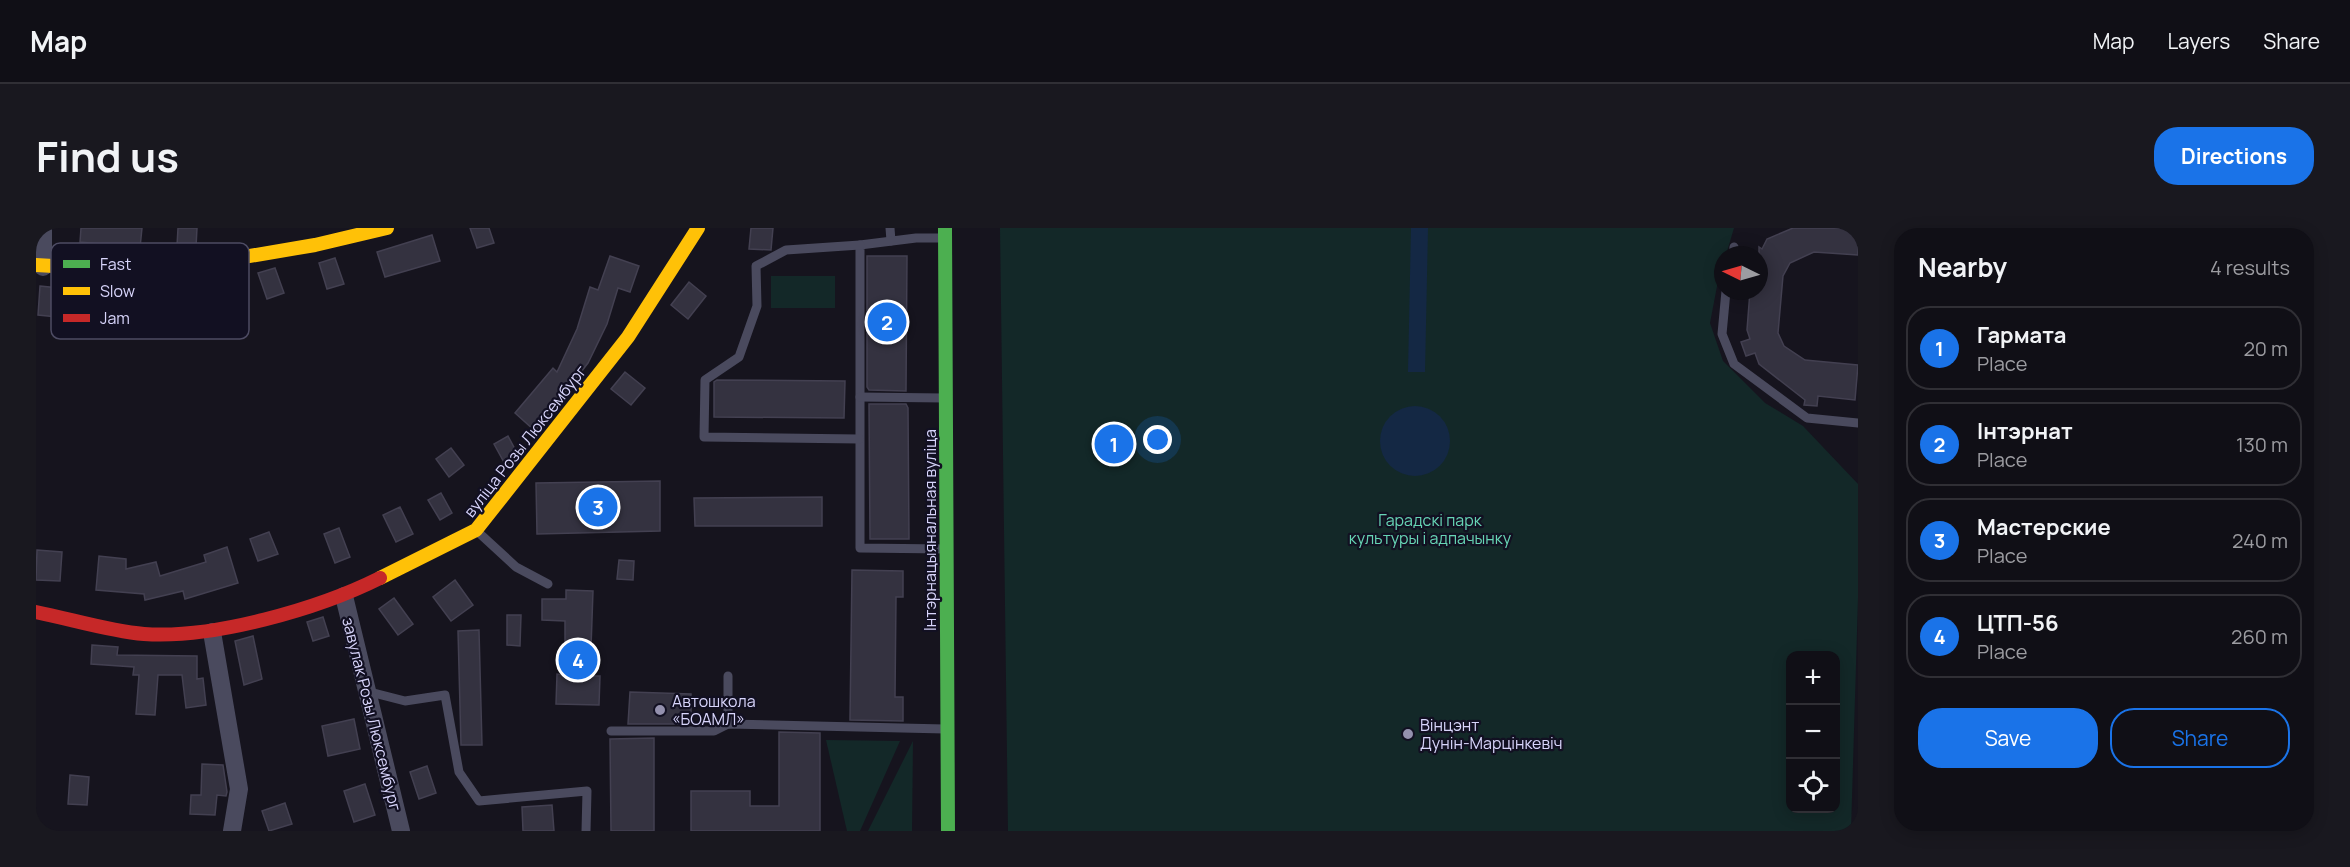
<!DOCTYPE html>
<meta charset="utf-8">
<style>
body{margin:0;font-family:Manrope,sans-serif;background:#19181f;color:#f1f3f6}
.controls{position:absolute;right:18px;bottom:18px;display:grid;overflow:hidden;border-radius:12px;box-shadow:0 3px 15px #0003}
.controls button{width:54px;height:54px;display:grid;place-items:center;padding:0;border:0;border-bottom:2px solid #302f35;background:#100f16;color:#f1f3f6;font:30px sans-serif}
.compass{position:absolute;left:1678px;top:18px;width:54px;height:54px;border-radius:50%;background:#100f16;box-shadow:0 3px 15px #0003;rotate:275deg}
.you{position:absolute;left:1122px;top:212px;width:21px;height:21px;margin:-15px;border:4px solid #fff;border-radius:50%;background:#1a73e8;box-shadow:0 0 0 9px #1a73e833}
.badge{display:grid;place-items:center;width:39px;height:39px;border-radius:50%;background:#1a73e8;color:#fff;font-size:20px;font-weight:700}
.pin{position:absolute;translate:-50% -50%;border:3px solid #fff;box-shadow:0 2px 6px #0006}
.list{margin:0;padding:0;list-style:none}
h2{display:flex;justify-content:space-between;align-items:center;height:78px;margin:0;padding:0 24px;font-size:26px}
h2 small{font-size:20px;font-weight:400;color:#9c9ca1}
.list li{display:grid;grid-template-columns:39px 1fr auto;gap:18px;align-items:center;box-sizing:border-box;height:84px;margin:0 12px 12px;padding:0 12px;border:2px solid #302f35;border-radius:24px}
.list b{display:block;font-size:22px;white-space:nowrap}
.list p{margin:0;font-size:20px;white-space:nowrap;color:#9c9ca1}
.list em{font-size:20px;font-style:normal;color:#9c9ca1}
.actions{display:flex;gap:12px;padding:18px 24px}
.actions a{flex:1;padding:14px 0;border:2px solid #1a73e8;border-radius:24px;text-align:center;font-size:21px;color:#1a73e8}
.actions .main{background:#1a73e8;color:#fff}
.icon{flex:none;width:33px;height:33px;fill:none;stroke:currentColor;stroke-width:2;stroke-linecap:round;stroke-linejoin:round}
.map{position:relative;flex:none;width:1822px;height:603px;overflow:hidden;border-radius:24px}
header{display:flex;align-items:center;gap:36px;box-sizing:border-box;height:84px;padding:0 30px;background:#100f16;border-bottom:2px solid #302f35}
header strong{font-size:28px}
nav{display:flex;gap:33px;margin-inline-start:auto;font-size:21px}
.intro{display:flex;align-items:center;justify-content:space-between;box-sizing:border-box;height:144px;padding:0 36px}
h1{margin:0;font-size:42px}
.button{padding:15px 27px;border-radius:24px;background:#1a73e8;color:#fff;font-size:21px;font-weight:700}
main{display:flex;gap:36px;padding:0 36px}
aside{flex:1;background:#100f16;border-radius:24px;box-shadow:0 3px 15px #0003}
.map>svg:first-child{display:block}
.green{fill:#132828;fill-rule:evenodd}
.water{fill:#142844}
.building{fill:#343240;stroke:#434051;stroke-width:1.5}
.lines{fill:none;stroke-linecap:round;stroke-linejoin:round}
.lane{stroke:#4a4a5e;stroke-width:9}
.street{stroke:#4a4a5e;stroke-width:18}
.fast{stroke:#4caf50;stroke-width:14}
.slow{stroke:#ffc107;stroke-width:14}
.jam{stroke:#c62828;stroke-width:14}
.poi-dot{fill:#9491ae;stroke:#121022;stroke-width:2}
.labels{text-anchor:middle;stroke-width:4.5;stroke-linejoin:round;paint-order:stroke}
.street-label{font-size:16px;fill:#d8d5fb;stroke:#121022}
.park-label{font-size:16px;fill:#67d5b5;stroke:#121022}
.poi-label{font-size:16px;fill:#d8d5fb;stroke:#121022;text-anchor:start}
.key{fill:#121022;stroke:#4d4b63;stroke-width:1.5}
.key-label{font-size:16px;fill:#d8d5fb}
</style>
<header>
<strong>Map</strong>
<nav><a>Map</a><a>Layers</a><a>Share</a></nav>
</header>
<div class="intro"><h1>Find us</h1><a class="button">Directions</a></div>
<main>
<div class="map">
<svg width="1822" height="603" viewBox="0 0 1822 603">
<rect width="100%" height="100%" fill="#16141e"/>
<g class="green">
<path d="M 964,0 L 1698,0 L 1690,27 L 1687,27 L 1674,95 L 1687,133 L 1729,175 L 1767,198 L 1822,256 L 1822,370 L 1815,603 L 972,603 ZM 1754,428 L 1800,428 L 1800,580 L 1754,580 Z"/>
<rect x="735" y="48" width="64" height="32"/>
<path d="M 790,512 L 864,513 L 824,603 L 811,603 Z"/>
<path d="M 877,513 L 876,603 L 832,603 Z"/>
</g>
<g class="water">
<path d="M 1375,0 L 1392,0 L 1389,144 L 1372,144 Z"/>
<circle cx="1379" cy="213" r="35"/>
</g>
<g class="building">
<path d="M 45,0 L 106,0 L 104,20 L 44,14 Z"/>
<path d="M 142,0 L 161,0 L 160,19 L 141,18 Z"/>
<path d="M 434,0 L 453,0 L 458,15 L 441,20 Z"/>
<path d="M 715,0 L 737,0 L 735,22 L 713,21 Z"/>
<path d="M 1757,0 L 1822,0 L 1822,27 L 1778,24 L 1754,35 L 1747,48 L 1742,105 L 1748,118 L 1769,132 L 1822,137 L 1819,172 L 1782,168 L 1781,178 L 1768,177 L 1769,172 L 1723,136 L 1719,125 L 1710,128 L 1705,114 L 1714,111 L 1711,102 L 1714,63 L 1723,63 L 1723,19 L 1726,21 L 1731,11 Z"/>
<path d="M 396,7 L 404,33 L 349,49 L 341,24 Z"/>
<path d="M 574,28 L 603,38 L 594,64 L 582,60 L 571,96 L 552,135 L 499,203 L 479,185 L 517,140 L 521,144 L 541,101 L 554,59 L 562,62 Z"/>
<path d="M 831,28 L 871,28 L 870,163 L 833,162 L 831,159 Z"/>
<path d="M 299,30 L 308,56 L 291,61 L 283,35 Z"/>
<path d="M 239,40 L 248,65 L 231,71 L 222,45 Z"/>
<path d="M 653,54 L 670,68 L 652,91 L 635,77 Z"/>
<path d="M 4,58 L 23,60 L 21,89 L 2,87 Z"/>
<path d="M 589,144 L 609,160 L 595,177 L 575,161 Z"/>
<path d="M 681,152 L 809,153 L 808,190 L 678,189 L 678,154 Z"/>
<path d="M 833,176 L 870,176 L 872,180 L 873,311 L 834,311 Z"/>
<path d="M 472,208 L 481,225 L 470,238 L 458,216 Z"/>
<path d="M 415,220 L 428,237 L 413,249 L 400,231 Z"/>
<path d="M 624,253 L 624,303 L 501,306 L 500,255 Z"/>
<path d="M 405,265 L 416,285 L 404,292 L 392,272 Z"/>
<path d="M 786,269 L 786,298 L 659,298 L 658,270 Z"/>
<path d="M 364,279 L 377,306 L 360,314 L 347,287 Z"/>
<path d="M 303,300 L 314,329 L 299,335 L 288,306 Z"/>
<path d="M 233,304 L 242,326 L 222,333 L 214,311 Z"/>
<path d="M 191,319 L 202,355 L 149,371 L 147,363 L 109,372 L 108,366 L 60,362 L 63,328 L 90,331 L 90,341 L 120,334 L 124,348 L 170,334 L 168,327 Z"/>
<path d="M 1,322 L 26,324 L 24,353 L 0,352 Z"/>
<path d="M 583,332 L 598,333 L 597,352 L 581,351 Z"/>
<path d="M 816,342 L 867,343 L 867,369 L 860,369 L 859,469 L 867,469 L 867,493 L 814,492 Z"/>
<path d="M 419,352 L 437,377 L 415,393 L 397,369 Z"/>
<path d="M 530,362 L 557,363 L 554,448 L 564,448 L 563,477 L 520,476 L 521,446 L 529,447 L 529,393 L 506,392 L 506,371 L 530,371 Z"/>
<path d="M 358,370 L 377,396 L 362,407 L 343,381 Z"/>
<path d="M 471,387 L 485,387 L 484,418 L 471,417 Z"/>
<path d="M 287,389 L 293,408 L 277,413 L 271,394 Z"/>
<path d="M 443,402 L 446,517 L 425,517 L 422,403 Z"/>
<path d="M 217,408 L 226,451 L 208,457 L 199,413 Z"/>
<path d="M 56,417 L 82,419 L 81,427 L 161,428 L 161,451 L 167,450 L 170,477 L 150,480 L 146,447 L 122,447 L 119,487 L 100,486 L 103,447 L 97,447 L 98,439 L 55,436 Z"/>
<path d="M 594,464 L 655,466 L 655,496 L 592,496 Z"/>
<path d="M 318,491 L 324,521 L 292,528 L 286,498 Z"/>
<path d="M 743,504 L 784,505 L 784,603 L 655,603 L 655,563 L 714,563 L 714,578 L 743,578 Z"/>
<path d="M 618,510 L 618,603 L 575,603 L 574,511 Z"/>
<path d="M 166,536 L 187,537 L 191,564 L 190,568 L 181,567 L 179,587 L 154,586 L 155,567 L 165,567 Z"/>
<path d="M 391,538 L 400,565 L 383,571 L 374,544 Z"/>
<path d="M 34,547 L 53,549 L 51,577 L 32,576 Z"/>
<path d="M 329,556 L 339,587 L 318,594 L 308,563 Z"/>
<path d="M 249,575 L 256,596 L 233,603 L 226,583 Z"/>
<path d="M 516,577 L 518,603 L 487,603 L 486,579 Z"/>
</g>
<g class="lines">
<g class="lane">
<path d="M 854,0 L 855,13"/>
<path d="M 907,10 L 880,10 L 824,17 L 824,320 L 909,321"/>
<path d="M 1697,27 L 1698,19"/>
<path d="M 1690,63 L 1686,106 L 1698,136 L 1771,190 L 1822,195"/>
<path d="M 824,169 L 908,170"/>
<path d="M 823,211 L 668,209 L 669,152 L 703,129 L 721,78 L 720,38 L 750,22 L 824,17"/>
<path d="M 442,304 L 480,339 L 512,356"/>
<path d="M 692,448 L 692,496"/>
<path d="M 330,463 L 369,473 L 409,467 L 423,544 L 443,573 L 551,563 L 550,603"/>
<path d="M 575,503 L 678,503 L 692,496 L 909,501"/>
</g>
<g class="street">
<path d="M 7,0 L 7,39"/>
<path d="M 308,368 L 365,603"/>
<path d="M 176,404 L 203,561 L 196,603"/>
</g>
<path class="fast" d="M 909,0 L 912,603"/>
<g class="slow">
<path d="M 0,37 L 119,44 L 279,17 L 351,0"/>
<path d="M 344,350 L 440,302 L 592,109 L 662,0"/>
</g>
<path class="jam" d="M 0,384 C 35,391 73,403 108,406 C 177,411 282,381 344,350"/>
</g>
<g class="poi-dot">
<circle cx="624" cy="482" r="6"/>
<circle cx="1372" cy="506" r="6"/>
</g>
<g class="labels">
<g class="street-label">
<text transform="translate(489 213) rotate(-52)" y="6">вуліца Розы Люксембург</text>
<text transform="translate(894 302) rotate(-90)" y="6">Інтэрнацыянальная вуліца</text>
<text transform="translate(336 486) rotate(76)" y="6">завулак Розы Люксембург</text>
</g>
<g class="park-label">
<text x="1394" y="298">Гарадскі парк<tspan x="1394" dy="18">культуры і адпачынку</tspan></text>
</g>
<g class="poi-label">
<text x="636" y="479">Автошкола<tspan x="636" dy="18">«БОАМЛ»</tspan></text>
<text x="1384" y="503">Вінцэнт<tspan x="1384" dy="18">Дунін-Марцінкевіч</tspan></text>
</g>
</g>
<rect x="15" y="15" width="198" height="96" rx="9" class="key"/>
<rect x="27" y="32" width="27" height="8" fill="#4caf50"/>
<rect x="27" y="59" width="27" height="8" fill="#ffc107"/>
<rect x="27" y="86" width="27" height="8" fill="#c62828"/>
<g class="key-label">
<text x="64" y="42">Fast</text>
<text x="64" y="69">Slow</text>
<text x="64" y="96">Jam</text>
</g>
</svg>
<div class="controls">
<button>+</button>
<button>−</button>
<button><svg class="icon" aria-label="locate" viewBox="0 0 24 24"><circle cx="12" cy="12" r="6"/><path d="M12 2v4M12 18v4M2 12h4M18 12h4"/></svg></button>
</div>
<svg class="compass" viewBox="-18 -18 36 36"><path d="M0-13l5 13h-10z" fill="#e53935"/><path d="M0 13l5-13h-10z" fill="#9c9ca1"/></svg>
<div class="you"></div>
<div class="pin badge" style="left:1078px;top:216px">1</div>
<div class="pin badge" style="left:851px;top:94px">2</div>
<div class="pin badge" style="left:562px;top:279px">3</div>
<div class="pin badge" style="left:542px;top:432px">4</div>
</div>
<aside>
<h2>Nearby<small>4 results</small></h2>
<ul class="list">
<li><span class="badge">1</span><div><b>Гармата</b><p>Place</p></div><em>20 m</em></li>
<li><span class="badge">2</span><div><b>Інтэрнат</b><p>Place</p></div><em>130 m</em></li>
<li><span class="badge">3</span><div><b>Мастерские</b><p>Place</p></div><em>240 m</em></li>
<li><span class="badge">4</span><div><b>ЦТП-56</b><p>Place</p></div><em>260 m</em></li>
</ul>
<div class="actions"><a class="main">Save</a><a>Share</a></div>
</aside>
</main>
